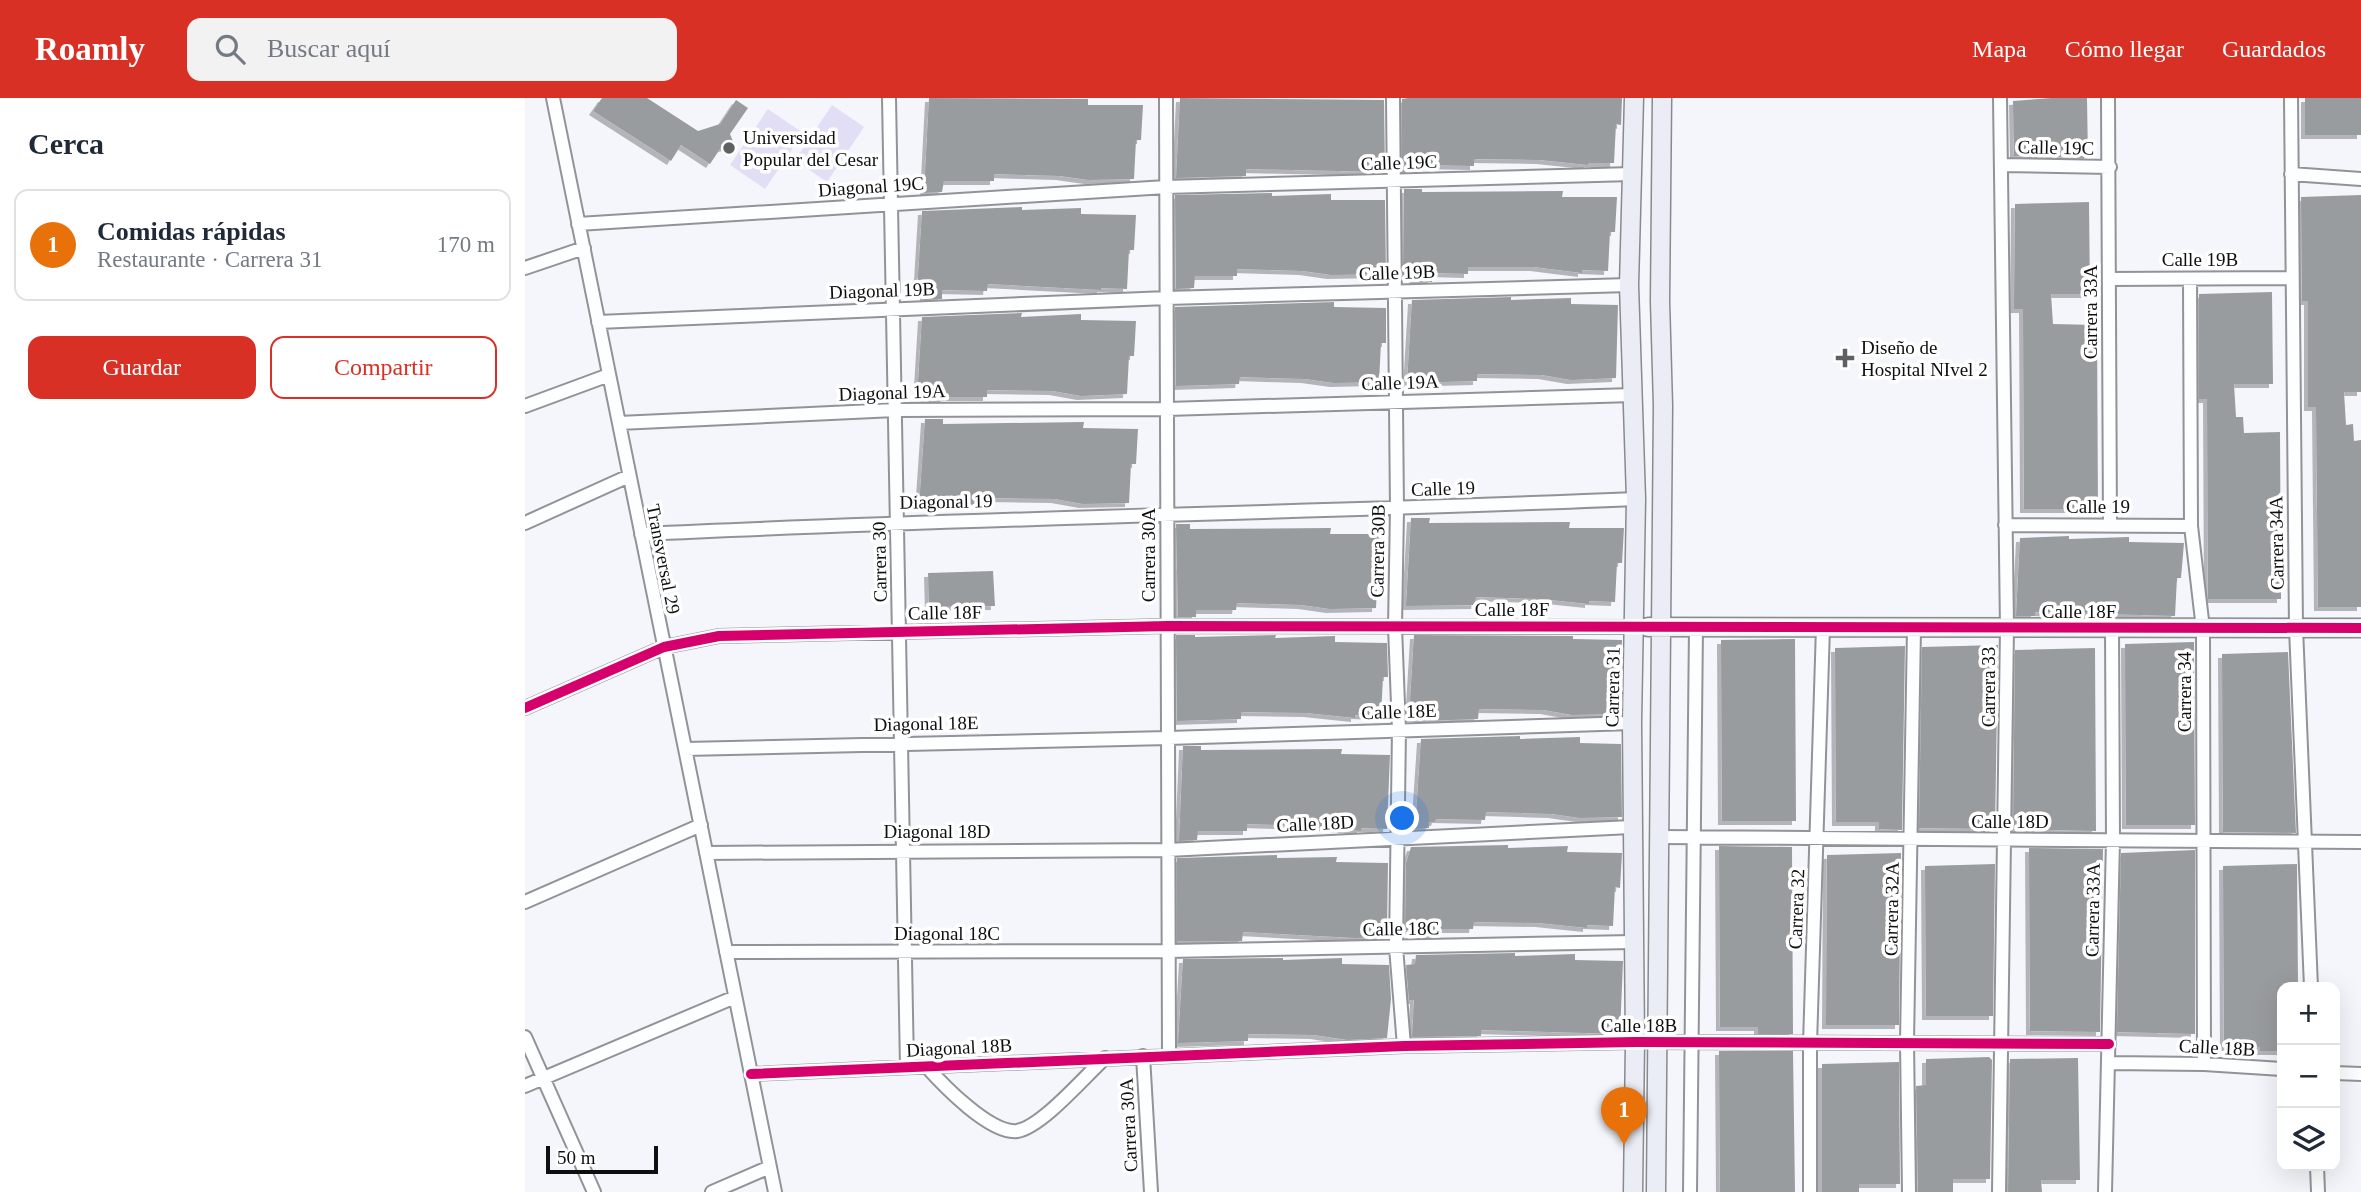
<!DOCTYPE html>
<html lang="es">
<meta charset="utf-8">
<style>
body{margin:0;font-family:"Times New Roman",serif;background:#f2f2f3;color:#1f2937}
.controls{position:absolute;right:21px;bottom:21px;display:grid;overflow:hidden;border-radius:14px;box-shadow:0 7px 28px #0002}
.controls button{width:63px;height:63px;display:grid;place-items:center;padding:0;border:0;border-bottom:2px solid #e0e1e3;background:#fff;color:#1f2937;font:35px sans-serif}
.scale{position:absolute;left:21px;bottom:18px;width:112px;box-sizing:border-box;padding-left:7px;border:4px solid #0f0f0f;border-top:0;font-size:19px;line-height:24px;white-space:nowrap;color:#0f0f0f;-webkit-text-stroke:5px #fff;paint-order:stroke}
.you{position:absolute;left:878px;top:721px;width:24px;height:24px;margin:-18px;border:5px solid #fff;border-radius:50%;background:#1a73e8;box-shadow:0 0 0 10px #1a73e833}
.badge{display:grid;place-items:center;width:46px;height:46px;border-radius:50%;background:#d93025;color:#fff;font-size:23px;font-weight:700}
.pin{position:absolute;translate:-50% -58px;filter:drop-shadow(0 2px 4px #0008)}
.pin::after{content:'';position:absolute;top:37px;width:24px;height:21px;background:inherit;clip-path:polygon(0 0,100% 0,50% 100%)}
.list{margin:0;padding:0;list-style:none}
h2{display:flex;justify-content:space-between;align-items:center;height:91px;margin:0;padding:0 28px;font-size:30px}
h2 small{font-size:23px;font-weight:400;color:#747a83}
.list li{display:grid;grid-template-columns:46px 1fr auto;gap:21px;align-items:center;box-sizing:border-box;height:112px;margin:0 14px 14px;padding:0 14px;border:2px solid #e0e1e3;border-radius:14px}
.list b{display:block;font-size:26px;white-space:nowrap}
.list p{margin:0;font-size:23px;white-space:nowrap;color:#747a83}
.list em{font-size:23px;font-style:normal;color:#747a83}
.actions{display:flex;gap:14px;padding:21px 28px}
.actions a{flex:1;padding:16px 0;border:2px solid #d93025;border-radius:14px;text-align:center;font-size:24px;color:#d93025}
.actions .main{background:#d93025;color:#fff}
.icon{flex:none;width:38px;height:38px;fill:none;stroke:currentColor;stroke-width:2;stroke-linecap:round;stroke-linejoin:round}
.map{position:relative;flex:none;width:1836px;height:1094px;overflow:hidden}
header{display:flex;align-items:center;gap:42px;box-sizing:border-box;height:98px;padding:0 35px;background:#d93025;color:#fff}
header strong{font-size:33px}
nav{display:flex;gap:38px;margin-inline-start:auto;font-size:24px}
.search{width:490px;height:63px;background:#f2f2f3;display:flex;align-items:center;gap:18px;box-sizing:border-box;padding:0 24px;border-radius:14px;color:#747a83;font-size:26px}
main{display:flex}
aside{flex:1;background:#fff}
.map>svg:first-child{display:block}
</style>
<header>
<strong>Roamly</strong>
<div class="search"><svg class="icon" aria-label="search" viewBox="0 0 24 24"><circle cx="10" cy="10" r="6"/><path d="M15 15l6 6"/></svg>Buscar aquí</div>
<nav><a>Mapa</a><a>Cómo llegar</a><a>Guardados</a></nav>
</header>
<main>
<aside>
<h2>Cerca<small></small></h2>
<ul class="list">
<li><span class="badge" style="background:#e8710a">1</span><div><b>Comidas rápidas</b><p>Restaurante · Carrera 31</p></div><em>170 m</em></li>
</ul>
<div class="actions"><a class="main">Guardar</a><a>Compartir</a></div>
</aside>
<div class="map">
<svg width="1836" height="1094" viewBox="0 0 1836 1094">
<defs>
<filter id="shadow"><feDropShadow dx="-4" dy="4" stdDeviation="0" flood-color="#0004"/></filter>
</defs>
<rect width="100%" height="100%" fill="#f4f6fc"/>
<!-- pitch -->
<path fill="#e2def6" d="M 307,7 L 339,29 L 302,84 L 270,62 Z
M 243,11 L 278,35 L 240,91 L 205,67 Z"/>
<!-- building -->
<path fill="#999c9f" filter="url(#shadow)" d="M 77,0 L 122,0 L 173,33 L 195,26 L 211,2 L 223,10 L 205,36 L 209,46 L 195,51 L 185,66 L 156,47 L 146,63 L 68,13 Z
M 404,0 L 563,1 L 563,7 L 618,7 L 616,42 L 611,42 L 609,81 L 563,82 L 535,78 L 469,76 L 469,83 L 419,83 L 417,94 L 399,95 Z
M 655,0 L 859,2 L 860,74 L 721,71 L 721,78 L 651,80 Z
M 883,0 L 1097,0 L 1096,27 L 1091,26 L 1089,65 L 1063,65 L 1063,67 L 1015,62 L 949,61 L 949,68 L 899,67 L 898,73 L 877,74 L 877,1 Z
M 1526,0 L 1562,0 L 1563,60 L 1489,58 L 1488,3 Z
M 1780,0 L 1836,0 L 1836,37 L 1780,37 Z
M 879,91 L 897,91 L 897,94 L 1038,93 L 1037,99 L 1092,99 L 1090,134 L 1085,134 L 1083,173 L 1057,172 L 1057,175 L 1009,169 L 943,169 L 943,176 L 907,175 L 907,184 L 888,184 L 889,178 L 878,177 Z
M 747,95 L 747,98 L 806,96 L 806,102 L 860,102 L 861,176 L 806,177 L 778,173 L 712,171 L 712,178 L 670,178 L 669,190 L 651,191 L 650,97 Z
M 1836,97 L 1836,294 L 1819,294 L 1821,327 L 1828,326 L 1829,343 L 1836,342 L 1836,509 L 1793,509 L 1791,309 L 1783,309 L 1783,203 L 1777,203 L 1776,99 Z
M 1564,104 L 1565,196 L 1526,196 L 1528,226 L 1572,227 L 1573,411 L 1499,411 L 1498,211 L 1489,211 L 1490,106 Z
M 497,109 L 497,112 L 556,110 L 556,116 L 611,117 L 609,152 L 604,152 L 602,191 L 576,190 L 576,192 L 463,186 L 462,193 L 417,192 L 417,201 L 399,202 L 399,195 L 392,195 L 397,113 Z
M 1747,194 L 1748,286 L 1709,286 L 1711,319 L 1718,319 L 1719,335 L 1755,334 L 1756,501 L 1683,501 L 1682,301 L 1674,301 L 1674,196 Z
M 986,199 L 986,202 L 1046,200 L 1046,206 L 1093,207 L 1091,280 L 1046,282 L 1017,277 L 952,276 L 952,283 L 882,285 L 887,202 Z
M 809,204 L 809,209 L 861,210 L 861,245 L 856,245 L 854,284 L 809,285 L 780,281 L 715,279 L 714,286 L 651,288 L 650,209 Z
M 497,215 L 496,219 L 556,216 L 556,222 L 611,223 L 609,258 L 604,258 L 602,296 L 556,298 L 528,293 L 462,292 L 462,299 L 420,299 L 419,303 L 392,301 L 397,219 Z
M 400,321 L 418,321 L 418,326 L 559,324 L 558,330 L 613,331 L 611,366 L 606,366 L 604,405 L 558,406 L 530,401 L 465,400 L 464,407 L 394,409 Z
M 886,420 L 905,420 L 904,425 L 1045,424 L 1044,430 L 1099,430 L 1097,465 L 1092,465 L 1090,504 L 1064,503 L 1064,506 L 1016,501 L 951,499 L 950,507 L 881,508 Z
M 651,426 L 665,426 L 665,431 L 806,430 L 805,436 L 860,436 L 858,471 L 853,471 L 851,510 L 805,511 L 777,507 L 712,505 L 711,512 L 671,512 L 671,519 L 653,519 Z
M 1544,438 L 1544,441 L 1604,439 L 1604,444 L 1659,445 L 1656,480 L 1652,480 L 1650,518 L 1510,514 L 1510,518 L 1491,518 L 1495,440 Z
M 468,473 L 470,508 L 404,509 L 403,475 Z
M 651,537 L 670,537 L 670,539 L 751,537 L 750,540 L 810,538 L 810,544 L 862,545 L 863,579 L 858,579 L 856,618 L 830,617 L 830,620 L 782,615 L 716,614 L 716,621 L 652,623 Z
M 889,537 L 1048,538 L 1048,541 L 1097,542 L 1093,616 L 1047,617 L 1019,612 L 954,611 L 953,621 L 897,623 L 898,620 L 884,620 Z
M 1270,541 L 1271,723 L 1197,723 L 1196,542 Z
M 1669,544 L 1670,727 L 1601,727 L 1600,546 Z
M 1473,547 L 1470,731 L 1394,730 L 1397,549 Z
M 1380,548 L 1377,732 L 1354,731 L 1354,724 L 1311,724 L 1310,550 Z
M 1570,550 L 1571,733 L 1488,731 L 1490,552 Z
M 1763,554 L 1771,735 L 1698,734 L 1697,556 Z
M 995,638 L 995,641 L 1055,639 L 1055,645 L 1096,646 L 1097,719 L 1055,720 L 1027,716 L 961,714 L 960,722 L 911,721 L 910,724 L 904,724 L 904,730 L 890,731 L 896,641 Z
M 658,648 L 676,648 L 676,652 L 817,651 L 816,656 L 865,657 L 862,731 L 836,730 L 836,733 L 788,728 L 722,726 L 722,733 L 673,733 L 672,742 L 654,743 Z
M 983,747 L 983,750 L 1043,748 L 1042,754 L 1097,755 L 1095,790 L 1090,789 L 1088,828 L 1062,827 L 1062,830 L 1014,825 L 949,824 L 948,831 L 911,831 L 910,839 L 892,839 L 893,833 L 880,832 L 881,765 L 886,749 Z
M 1194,748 L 1267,749 L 1268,936 L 1233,936 L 1233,929 L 1195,929 Z
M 1504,750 L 1578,751 L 1575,934 L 1505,933 Z
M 1670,752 L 1670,936 L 1592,934 L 1596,755 Z
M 1376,755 L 1374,927 L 1301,927 L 1302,757 Z
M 752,757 L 752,760 L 812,759 L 811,764 L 863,765 L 862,832 L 857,832 L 857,839 L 831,840 L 718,834 L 717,843 L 652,843 L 652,760 Z
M 1470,766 L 1468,918 L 1401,918 L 1400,768 Z
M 1772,766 L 1773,888 L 1757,888 L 1757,953 L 1735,953 L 1735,949 L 1699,949 L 1698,768 Z
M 990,855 L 990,858 L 1050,856 L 1050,862 L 1098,863 L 1095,936 L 956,932 L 956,938 L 887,939 L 889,902 L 884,902 L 881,867 L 890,866 L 891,857 Z
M 758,860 L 758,862 L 817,860 L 817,866 L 864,867 L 866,901 L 862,940 L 823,942 L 789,937 L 723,936 L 723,943 L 653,945 L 658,861 Z
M 1194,953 L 1268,953 L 1270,1094 L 1195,1094 Z
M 1464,959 L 1467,962 L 1465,1081 L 1428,1081 L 1428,1094 L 1393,1094 L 1391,988 L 1401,987 L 1401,961 Z
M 1553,960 L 1555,1082 L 1516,1082 L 1517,1094 L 1483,1094 L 1485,961 Z
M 1374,964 L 1375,1086 L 1334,1086 L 1334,1094 L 1297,1094 L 1297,966 Z"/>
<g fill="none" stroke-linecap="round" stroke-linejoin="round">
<!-- street casing -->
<g stroke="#929396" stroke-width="16">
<path id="street" d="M 28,0 L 250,1094
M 364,0 L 382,969
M 641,0 L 644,957
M 868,0 L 872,411 L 870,529 L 874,632 L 871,849 L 879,948
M 1583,0 L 1585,428
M 1766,0 L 1771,530 L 1786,889
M 1476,67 L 1585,69
M 1766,76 L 1836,81
M 53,126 L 641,89 L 1107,76
M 0,170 L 59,150
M 1584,181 L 1766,180
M 1665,181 L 1666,428 L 1678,531 L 1679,966
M 73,224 L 642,200 L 1104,187
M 0,308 L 84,277
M 94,325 L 370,312 L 642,311 L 1108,297
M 0,425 L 104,378
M 1480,427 L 1666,428
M 116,436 C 448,420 780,415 1111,401
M 0,610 L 139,549 L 194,538 L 643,528 L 1109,529
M 160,651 L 643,640 L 1107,625
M 1133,739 L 1836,744
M 181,755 L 643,752 L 1106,729
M 0,804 L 176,727
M 201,854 L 644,853 L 1108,844
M 0,939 L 69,1094
M 618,958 L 626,1094
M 1583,965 L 1679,966 L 1757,971
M 401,968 C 418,987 465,1036 492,1033 C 517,1029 561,977 580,960
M 1810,975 L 1836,976
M 226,976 L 879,948 L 1110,944 L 1584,946
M 0,988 L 210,899
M 1792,1068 L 1793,1094
M 187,1094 L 245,1069
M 1165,1094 L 1171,529
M 1285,1094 L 1285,946 L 1298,529
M 1384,1094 L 1382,944 L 1389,530
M 1474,1094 L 1482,530 L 1475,0
M 1580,1094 L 1588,742 L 1587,530"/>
</g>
<!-- secondary casing -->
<g stroke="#898a8c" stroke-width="21">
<path id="secondary" d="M 1123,529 L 1836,530
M 1108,1094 L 1110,944 L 1107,625 L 1111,401 L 1104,187 L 1109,0
M 1131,1094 L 1138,308 L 1135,203 L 1137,0"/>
</g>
<!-- street -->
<use href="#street" stroke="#fdfeff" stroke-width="12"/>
<!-- secondary -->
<use href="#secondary" stroke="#eaedf5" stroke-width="18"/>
<!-- cycleway casing -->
<g stroke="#fff" stroke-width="15">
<path id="cycleway" d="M 0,610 L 139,549 L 194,538 L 643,528 L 1836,530
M 226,976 L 879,948 L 1110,944 L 1584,946"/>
</g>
<!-- cycleway -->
<use href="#cycleway" stroke="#d6006c" stroke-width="10"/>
</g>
<!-- markers -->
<g fill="#5f6062" stroke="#fff" stroke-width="2.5">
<circle cx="204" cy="50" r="7"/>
<path d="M1316.5 249.5h7v7h7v7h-7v7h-7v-7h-7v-7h7z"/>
</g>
<g text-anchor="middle" stroke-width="7" stroke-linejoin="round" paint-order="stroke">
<!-- poi labels -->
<g font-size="19" fill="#0f0f0f" stroke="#fff" text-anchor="start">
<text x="218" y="46">Universidad<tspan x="218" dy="22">Popular del Cesar</tspan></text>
<text x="1336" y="256">Diseño de<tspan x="1336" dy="22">Hospital NIvel 2</tspan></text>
</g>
<!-- street labels -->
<g font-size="19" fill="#0f0f0f" stroke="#fff">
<text transform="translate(1531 49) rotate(1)" y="7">Calle 19C</text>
<text transform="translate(874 64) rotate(-2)" y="7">Calle 19C</text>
<text transform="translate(346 88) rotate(-4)" y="7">Diagonal 19C</text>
<text x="1675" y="168">Calle 19B</text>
<text transform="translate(872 174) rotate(-2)" y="7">Calle 19B</text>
<text transform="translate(357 192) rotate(-2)" y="7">Diagonal 19B</text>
<text transform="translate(1565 214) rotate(-90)" y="7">Carrera 33A</text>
<text transform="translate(875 284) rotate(-2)" y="7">Calle 19A</text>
<text transform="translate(367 294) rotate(-2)" y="7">Diagonal 19A</text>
<text transform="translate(918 390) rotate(-2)" y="7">Calle 19</text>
<text transform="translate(421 403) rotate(-1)" y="7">Diagonal 19</text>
<text x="1573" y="415">Calle 19</text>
<text transform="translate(1751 445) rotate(-91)" y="7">Carrera 34A</text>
<text transform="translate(852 453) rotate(-89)" y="7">Carrera 30B</text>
<text transform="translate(623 457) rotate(-90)" y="7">Carrera 30A</text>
<text transform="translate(139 461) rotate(79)" y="7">Transversal 29</text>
<text transform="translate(354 464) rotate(-91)" y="7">Carrera 30</text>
<text x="987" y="518">Calle 18F</text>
<text x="1554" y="520">Calle 18F</text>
<text transform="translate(420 514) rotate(-1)" y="7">Calle 18F</text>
<text transform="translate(1087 589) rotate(-89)" y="7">Carrera 31</text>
<text transform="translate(1463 589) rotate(-90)" y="7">Carrera 33</text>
<text transform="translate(1659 594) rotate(-90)" y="7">Carrera 34</text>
<text transform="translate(874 613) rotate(-2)" y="7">Calle 18E</text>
<text transform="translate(401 625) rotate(-1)" y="7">Diagonal 18E</text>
<text x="1485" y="730">Calle 18D</text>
<text transform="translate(790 725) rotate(-3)" y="7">Calle 18D</text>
<text x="412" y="740">Diagonal 18D</text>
<text transform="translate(1271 811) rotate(-88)" y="7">Carrera 32</text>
<text transform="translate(1366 811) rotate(-89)" y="7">Carrera 32A</text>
<text transform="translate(1567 812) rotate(-89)" y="7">Carrera 33A</text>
<text transform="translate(876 830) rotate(-1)" y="7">Calle 18C</text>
<text x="422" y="842">Diagonal 18C</text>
<text x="1114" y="934">Calle 18B</text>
<text transform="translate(434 949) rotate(-3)" y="7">Diagonal 18B</text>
<text transform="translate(1692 949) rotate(3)" y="7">Calle 18B</text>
<text transform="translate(603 1027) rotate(-93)" y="7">Carrera 30A</text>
</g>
</g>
</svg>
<div class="controls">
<button>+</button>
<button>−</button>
<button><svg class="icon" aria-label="layers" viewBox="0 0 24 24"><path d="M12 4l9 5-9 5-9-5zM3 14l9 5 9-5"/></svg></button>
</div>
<div class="scale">50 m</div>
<div class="you"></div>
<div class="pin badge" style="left:1099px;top:1047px;background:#e8710a">1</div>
</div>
</main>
